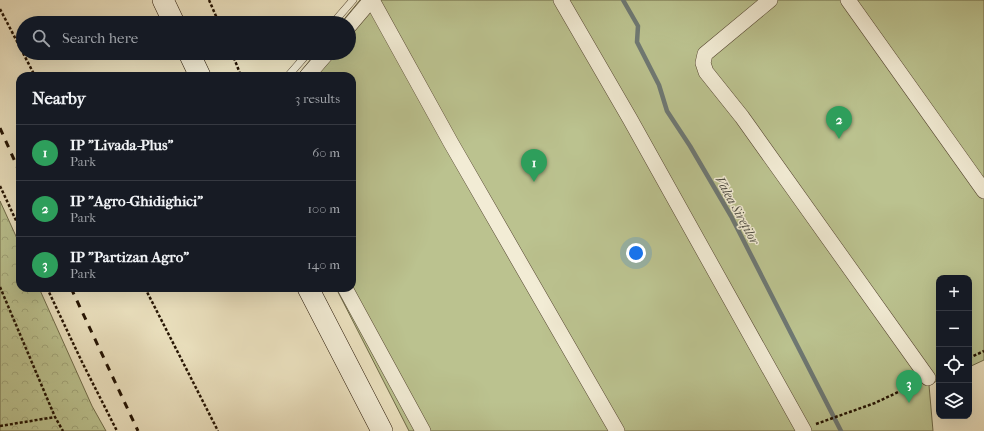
<!DOCTYPE html>
<meta charset="utf-8">
<style>
body{margin:0;font-family:"IM FELL French Canon",serif;background:#242831;color:#f1f3f6}
.controls{position:absolute;right:12px;bottom:12px;display:grid;overflow:hidden;border-radius:8px;box-shadow:0 4px 16px #0002}
.controls button{width:36px;height:36px;display:grid;place-items:center;padding:0;border:0;border-bottom:1px solid #363941;background:#171b24;color:#f1f3f6;font:20px sans-serif}
.you{position:absolute;left:636px;top:253px;width:14px;height:14px;margin:-10px;border:3px solid #fff;border-radius:50%;background:#1a73e8;box-shadow:0 0 0 6px #1a73e833}
.badge{display:grid;place-items:center;width:26px;height:26px;border-radius:50%;background:#c59692;color:#fff;font-size:13px;font-weight:700}
.pin{position:absolute;translate:-50% -33px;filter:drop-shadow(0 1px 2px #0008)}
.pin::after{content:'';position:absolute;top:21px;width:14px;height:12px;background:inherit;clip-path:polygon(0 0,100% 0,50% 100%)}
.list{margin:0;padding:0;list-style:none}
h2{display:flex;justify-content:space-between;align-items:center;height:52px;margin:0;padding:0 16px;font-size:17px}
h2 small{font-size:13px;font-weight:400;color:#9ea1a6}
.list li{display:grid;grid-template-columns:26px 1fr auto;gap:12px;align-items:center;box-sizing:border-box;height:56px;padding:0 16px;border-top:1px solid #363941}
.list b{display:block;font-size:15px;white-space:nowrap}
.list p{margin:0;font-size:13px;white-space:nowrap;color:#9ea1a6}
.list em{font-size:13px;font-style:normal;color:#9ea1a6}
.icon{flex:none;width:22px;height:22px;fill:none;stroke:currentColor;stroke-width:2;stroke-linecap:round;stroke-linejoin:round}
.map{position:relative;flex:none;width:984px;height:431px;overflow:hidden}
.search{position:absolute;background:#171b24;box-shadow:0 4px 16px #0002;left:16px;top:16px;width:340px;height:44px;display:flex;align-items:center;gap:10px;box-sizing:border-box;padding:0 14px;border-radius:22px;color:#9ea1a6;font-size:15px}
.panel{position:absolute;background:#171b24;box-shadow:0 4px 16px #0002;left:16px;top:72px;width:340px;height:220px;border-radius:12px}
.map>svg:first-child{display:block}
</style>
<div class="map">
<svg width="984" height="431" viewBox="0 0 984 431">
<defs>
<pattern id="forest-crowns" width="20" height="18" patternUnits="userSpaceOnUse"><rect width="20" height="18" fill="#bbc28f"/><path d="M2 6a3 3 0 1 1 6 0M12 15a3 3 0 1 1 6 0" fill="none" stroke="#a1a67a"/></pattern>
</defs>
<rect width="100%" height="100%" fill="#ebe1bf"/>
<filter id="stains"><feTurbulence type="fractalNoise" baseFrequency=".005" numOctaves="4"/><feColorMatrix values="0 0 0 0 .2 0 0 0 0 .09 0 0 0 0 .02 0 0 0 .5 -.17"/></filter>
<radialGradient id="worn" r=".72"><stop offset=".6" stop-color="#630" stop-opacity="0"/><stop offset="1" stop-color="#630" stop-opacity=".3"/></radialGradient>
<!-- forest -->
<path fill="url(#forest-crowns)" stroke="#706b49" d="M 0,201 L 20,245 L 20,288 L 39,288 L 92,406 L 106,431 L 0,431 Z"/>
<!-- garden -->
<path fill="#bbc28f" stroke="#706b49" d="M 360,0 L 984,0 L 984,360 L 969,367 L 969,278 L 939,278 L 939,380 L 929,385 L 933,431 L 409,431 L 336,288 L 352,288 L 352,76 L 297,76 L 316,53 L 349,53 L 349,23 L 341,23 Z"/>
<g fill="none" stroke-linecap="round" stroke-linejoin="round">
<!-- stream -->
<path stroke="#6e7873" stroke-width="4.5" d="M 623,0 L 638,26 L 637,42 L 659,85 L 667,111 L 690,146 L 731,216 L 841,431"/>
<!-- lane casing -->
<g stroke="#564732" stroke-width="8">
<path id="lane" d="M 333,23 L 353,0
M 288,76 L 308,53"/>
</g>
<!-- street casing -->
<g stroke="#564732" stroke-width="16">
<path id="street" d="M 372,0 L 451,143 L 617,431
M 561,0 L 630,119 L 804,431
M 770,0 L 705,54 L 703,63 L 706,72 L 742,117 L 928,378
M 848,0 L 984,191
M 349,26 L 371,0
M 307,76 L 327,53
M 345,288 L 423,431"/>
</g>
<!-- secondary casing -->
<g stroke="#251403" stroke-width="22">
<path id="secondary" d="M 163,0 L 174,23
M 189,53 L 200,76
M 308,288 L 382,431"/>
</g>
<!-- path -->
<path stroke="#251403" stroke-width="2.5" stroke-dasharray="3 2" stroke-linecap="butt" d="M 209,0 L 219,23
M 0,9 L 23,53
M 23,53 L 35,76
M 232,53 L 241,76
M 0,186 L 20,229
M 0,287 L 55,417 L 63,431
M 47,288 L 82,362 L 117,431
M 145,288 L 218,431
M 969,358 L 984,351
M 816,424 L 875,403 L 915,384
M 0,426 L 55,417"/>
<!-- lane -->
<use href="#lane" stroke="#f2ecd5" stroke-width="7"/>
<!-- street -->
<use href="#street" stroke="#f2ecd5" stroke-width="15"/>
<!-- secondary -->
<use href="#secondary" stroke="#f2ecd5" stroke-width="21"/>
<!-- rail -->
<path stroke="#251403" stroke-width="3" stroke-dasharray="7 7" stroke-linecap="butt" d="M 0,128 L 20,173
M 71,288 L 138,431"/>
</g>
<g text-anchor="middle" stroke-width="3" stroke-linejoin="round" paint-order="stroke">
<!-- water labels -->
<g font-size="13" font-style="italic" fill="#4f4e44" stroke="#f2ecd5">
<text transform="translate(738 210) rotate(61)" y="5">Valea Sireților</text>
</g>
</g>
<rect width="100%" height="100%" filter="url(#stains)"/>
<rect width="100%" height="100%" fill="url(#worn)"/>
</svg>
<div class="controls">
<button>+</button>
<button>−</button>
<button><svg class="icon" aria-label="locate" viewBox="0 0 24 24"><circle cx="12" cy="12" r="6"/><path d="M12 2v4M12 18v4M2 12h4M18 12h4"/></svg></button>
<button><svg class="icon" aria-label="layers" viewBox="0 0 24 24"><path d="M12 4l9 5-9 5-9-5zM3 14l9 5 9-5"/></svg></button>
</div>
<div class="you"></div>
<div class="pin badge" style="left:534px;top:182px;background:#2e9e5b">1</div>
<div class="pin badge" style="left:839px;top:139px;background:#2e9e5b">2</div>
<div class="pin badge" style="left:909px;top:403px;background:#2e9e5b">3</div>
<div class="search"><svg class="icon" aria-label="search" viewBox="0 0 24 24"><circle cx="10" cy="10" r="6"/><path d="M15 15l6 6"/></svg>Search here</div>
<section class="panel">
<h2>Nearby<small>3 results</small></h2>
<ul class="list">
<li><span class="badge" style="background:#2e9e5b">1</span><div><b>IP &quot;Livada-Plus&quot;</b><p>Park</p></div><em>60 m</em></li>
<li><span class="badge" style="background:#2e9e5b">2</span><div><b>IP &quot;Agro-Ghidighici&quot;</b><p>Park</p></div><em>100 m</em></li>
<li><span class="badge" style="background:#2e9e5b">3</span><div><b>IP &quot;Partizan Agro&quot;</b><p>Park</p></div><em>140 m</em></li>
</ul>
</section>
</div>
